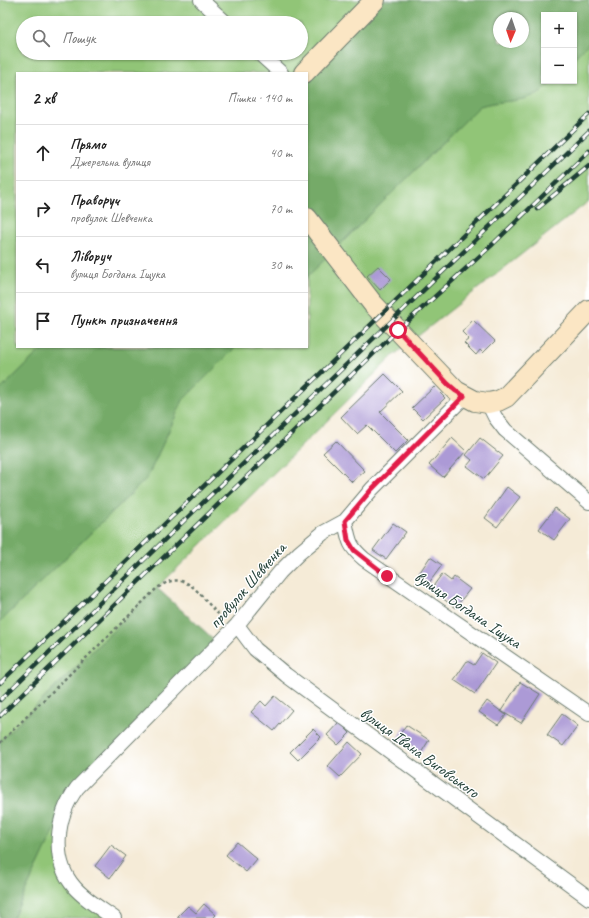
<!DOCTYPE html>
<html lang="uk">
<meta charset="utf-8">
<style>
body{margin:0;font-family:Caveat,sans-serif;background:#f2f2f2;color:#222}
.controls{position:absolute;right:12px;top:12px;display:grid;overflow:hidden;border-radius:0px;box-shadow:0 1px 3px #0004}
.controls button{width:36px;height:36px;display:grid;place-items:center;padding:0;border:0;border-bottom:1px solid #e0e0e0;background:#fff;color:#222;font:20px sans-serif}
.compass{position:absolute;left:493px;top:12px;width:36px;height:36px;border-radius:50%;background:#fff;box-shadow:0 1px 3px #0004;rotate:182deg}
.stop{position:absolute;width:12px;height:12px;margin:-9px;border:3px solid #e11d48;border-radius:50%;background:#fff}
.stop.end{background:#e11d48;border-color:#fff;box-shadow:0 1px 4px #0008}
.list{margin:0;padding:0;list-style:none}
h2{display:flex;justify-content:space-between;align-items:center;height:52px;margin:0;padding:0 16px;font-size:17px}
h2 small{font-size:13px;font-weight:400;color:#767676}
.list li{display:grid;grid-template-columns:26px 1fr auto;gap:12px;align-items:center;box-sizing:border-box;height:56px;padding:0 16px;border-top:1px solid #e0e0e0}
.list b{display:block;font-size:15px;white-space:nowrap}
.list p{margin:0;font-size:13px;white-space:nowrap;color:#767676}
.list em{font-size:13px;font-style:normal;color:#767676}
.icon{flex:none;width:22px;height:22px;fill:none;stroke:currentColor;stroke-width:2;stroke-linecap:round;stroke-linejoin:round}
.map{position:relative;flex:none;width:589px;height:918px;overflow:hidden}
.search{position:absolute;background:#fff;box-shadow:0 1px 3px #0004;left:16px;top:16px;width:292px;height:44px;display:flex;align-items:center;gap:10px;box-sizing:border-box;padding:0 14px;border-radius:22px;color:#767676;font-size:15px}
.panel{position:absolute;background:#fff;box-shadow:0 1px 3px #0004;left:16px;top:72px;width:292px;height:276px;border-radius:0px}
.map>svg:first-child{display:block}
</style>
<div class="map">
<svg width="589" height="918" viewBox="0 0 589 918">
<rect width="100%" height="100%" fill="#fff"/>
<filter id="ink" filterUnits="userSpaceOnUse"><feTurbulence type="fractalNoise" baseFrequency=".025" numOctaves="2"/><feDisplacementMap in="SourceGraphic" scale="8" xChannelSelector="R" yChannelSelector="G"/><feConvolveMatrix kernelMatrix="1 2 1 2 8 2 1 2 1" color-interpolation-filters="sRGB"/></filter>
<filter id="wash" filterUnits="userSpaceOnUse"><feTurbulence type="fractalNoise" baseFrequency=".012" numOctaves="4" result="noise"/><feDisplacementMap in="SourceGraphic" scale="16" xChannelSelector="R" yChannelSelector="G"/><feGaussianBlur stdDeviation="0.9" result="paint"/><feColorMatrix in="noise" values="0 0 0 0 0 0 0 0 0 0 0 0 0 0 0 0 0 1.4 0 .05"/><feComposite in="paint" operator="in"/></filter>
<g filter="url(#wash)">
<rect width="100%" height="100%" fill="#f5ebd7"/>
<!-- green -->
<path fill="#91c577" stroke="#588156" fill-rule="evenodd" d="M 0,0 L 373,0 L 303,73 L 17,73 L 17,347 L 44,347 L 0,390 ZM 23,23 L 301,23 L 301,53 L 23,53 Z
M 589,43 L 589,201 L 394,355 L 157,588 L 0,741 L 0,622 L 147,478 L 183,400 L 236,347 L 307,347 L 307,277 L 480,106 C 495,101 511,102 525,98 C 535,95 544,88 552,81 L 574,81 L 574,58 Z
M 66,806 L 65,872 L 114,918 L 13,918 Z"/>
<!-- forest -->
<path fill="#74aa68" stroke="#4a744e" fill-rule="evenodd" d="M 374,0 L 589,0 L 589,43 L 574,58 L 574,15 L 544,15 L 544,81 L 552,81 C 547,86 542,92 535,95 C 518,103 498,100 480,106 L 307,277 L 307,73 ZM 499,18 L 523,18 L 523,42 L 499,42 Z
M 44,347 L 236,347 L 183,400 L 147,478 L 0,622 L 0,390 Z
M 157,588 L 219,644 L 66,806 L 13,918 L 0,918 L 0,741 Z"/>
<g id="blocks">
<!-- building -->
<path fill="#ac9ad6" d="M 378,266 L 391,279 L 380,290 L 367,276 Z
M 473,320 L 495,341 L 483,353 L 480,350 L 476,355 L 464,343 L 469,339 L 462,332 Z
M 385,374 L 402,391 L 380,412 L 408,440 L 395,453 L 367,425 L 357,434 L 341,417 Z
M 434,387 L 445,398 L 423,419 L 412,408 Z
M 452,438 L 466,451 L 443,477 L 429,465 Z
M 480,438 L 503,456 L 484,479 L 467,466 L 472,460 L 466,455 Z
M 336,441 L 365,471 L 352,482 L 323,453 Z
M 507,487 L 520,497 L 497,527 L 485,518 Z
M 555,508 L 570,519 L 554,540 L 539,529 Z
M 393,523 L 406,532 L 386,559 L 373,550 Z
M 430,557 L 442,565 L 429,583 L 418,575 Z
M 442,574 L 451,581 L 454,577 L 470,589 L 455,608 L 431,589 Z
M 482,653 L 496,663 L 475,694 L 454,680 L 467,661 L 474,665 Z
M 520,682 L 540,694 L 521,723 L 501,711 Z
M 275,696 L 292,710 L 274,731 L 251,712 L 261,701 L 266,706 Z
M 487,701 L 506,715 L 498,725 L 479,712 Z
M 562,714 L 578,726 L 563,746 L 547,735 Z
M 339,722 L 350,733 L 338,745 L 327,735 Z
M 406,725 L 429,740 L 421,753 L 398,737 Z
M 313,729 L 321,737 L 298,760 L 290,752 Z
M 349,742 L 362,754 L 340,777 L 328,766 Z
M 237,842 L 257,859 L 246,872 L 226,855 Z
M 111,845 L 126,856 L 110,878 L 95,866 Z
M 204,904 L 216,915 L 213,918 L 179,918 L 177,917 L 188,906 L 196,913 Z"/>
</g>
</g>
<g filter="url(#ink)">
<use href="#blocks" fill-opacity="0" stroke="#6a7a6d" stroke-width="1"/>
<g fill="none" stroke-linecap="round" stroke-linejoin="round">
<!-- street casing -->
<g stroke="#6a7a6d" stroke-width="16">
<path id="street" d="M 201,0 L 226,23
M 259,53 L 281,73
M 488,403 L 495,417 L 505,430 L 589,502
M 345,521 C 349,541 349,546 364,559 L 589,714
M 237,625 L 255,649 L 286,675 L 589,898
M 114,918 C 101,909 86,900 75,888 C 50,860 56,816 77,788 L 219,644 L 237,625 L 280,572 L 299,553 L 323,533 L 345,521 L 372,489 L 464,397"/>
</g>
<!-- secondary casing -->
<g stroke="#6a7a6d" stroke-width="22">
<path id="secondary" d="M 304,73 L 375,0
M 307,218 L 373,304 L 456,391 L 475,401 L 488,403 L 498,401 L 506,397 L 589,310"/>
</g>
<!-- path -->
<path stroke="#6a7a6d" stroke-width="2.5" stroke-dasharray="3 3" stroke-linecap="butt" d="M 0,743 L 157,588 C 161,586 165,583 168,582 C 194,573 206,608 224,618"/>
<!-- street -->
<use href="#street" stroke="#fff" stroke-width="14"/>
<!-- secondary -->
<use href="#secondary" stroke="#fbe6c4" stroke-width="20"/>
<!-- rail casing -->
<g stroke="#1f3d34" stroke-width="4.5">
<path id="rail" d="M 537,209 L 589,166
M 0,683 L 589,114
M 0,700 L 189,516 L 589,131
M 0,716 L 398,330 L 493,244 L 589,151"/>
</g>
<!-- rail -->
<use href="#rail" stroke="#fff" stroke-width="3" stroke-dasharray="9" stroke-linecap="butt"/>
</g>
</g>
<g fill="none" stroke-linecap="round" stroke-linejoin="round" filter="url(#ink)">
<!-- route -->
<path stroke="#e11d48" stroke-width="5" d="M 387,576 L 354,550 L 348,540 L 345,521 L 372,489 L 464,396 L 456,391 L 448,384 L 398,330"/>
</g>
<g text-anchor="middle" stroke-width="3" stroke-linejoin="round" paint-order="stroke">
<!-- street labels -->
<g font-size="17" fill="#1f3d34" stroke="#fff">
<text transform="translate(247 585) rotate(-49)" y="6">провулок Шевченка</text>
<text transform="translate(468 609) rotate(34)" y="6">вулиця Богдана Іщука</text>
<text transform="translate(420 752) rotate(36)" y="6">вулиця Івана Виговського</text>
</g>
</g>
</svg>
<div class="controls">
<button>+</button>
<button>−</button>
</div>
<svg class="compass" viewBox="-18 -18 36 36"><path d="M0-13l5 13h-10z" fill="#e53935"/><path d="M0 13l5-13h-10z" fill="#767676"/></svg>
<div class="stop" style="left:398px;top:330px"></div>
<div class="stop end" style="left:387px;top:576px"></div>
<div class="search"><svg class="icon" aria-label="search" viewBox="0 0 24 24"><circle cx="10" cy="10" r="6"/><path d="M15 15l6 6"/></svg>Пошук</div>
<section class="panel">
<h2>2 хв<small>Пішки · 140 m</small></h2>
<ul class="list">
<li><svg class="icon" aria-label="ahead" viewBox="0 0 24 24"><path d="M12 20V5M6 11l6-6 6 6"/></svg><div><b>Прямо</b><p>Джерельна вулиця</p></div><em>40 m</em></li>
<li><svg class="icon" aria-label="right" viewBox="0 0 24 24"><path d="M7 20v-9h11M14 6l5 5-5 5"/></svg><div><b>Праворуч</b><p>провулок Шевченка</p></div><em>70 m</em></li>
<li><svg class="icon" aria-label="left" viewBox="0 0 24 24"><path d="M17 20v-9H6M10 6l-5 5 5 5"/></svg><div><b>Ліворуч</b><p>вулиця Богдана Іщука</p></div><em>30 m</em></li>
<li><svg class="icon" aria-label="arrive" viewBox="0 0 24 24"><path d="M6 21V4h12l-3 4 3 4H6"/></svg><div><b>Пункт призначення</b></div></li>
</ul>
</section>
</div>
